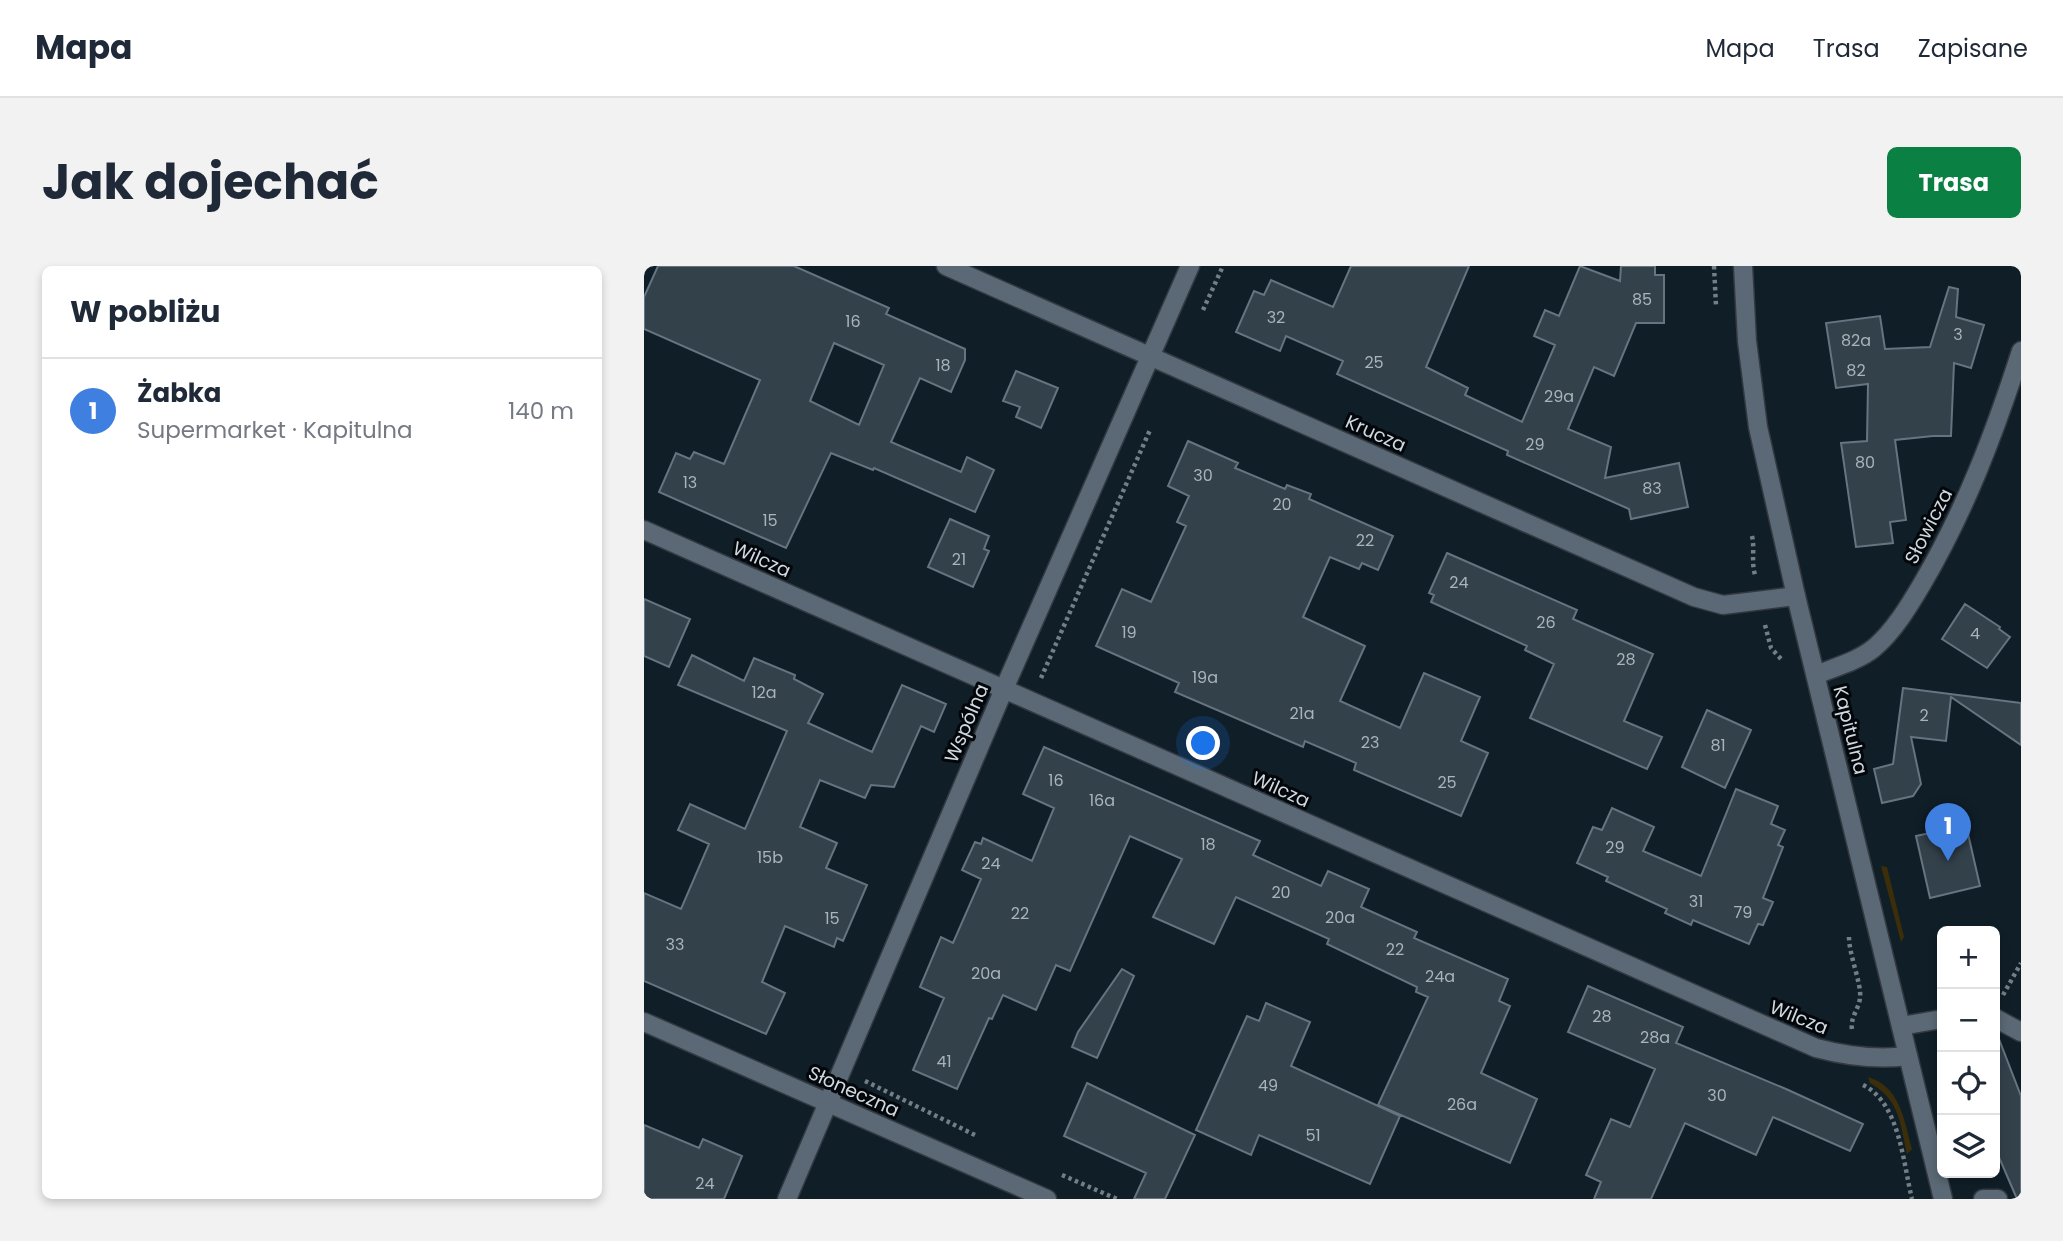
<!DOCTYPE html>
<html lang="pl">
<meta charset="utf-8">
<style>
body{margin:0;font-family:Poppins,sans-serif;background:#f2f2f3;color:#1f2937}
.controls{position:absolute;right:21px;bottom:21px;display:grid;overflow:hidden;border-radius:10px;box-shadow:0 4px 10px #0003}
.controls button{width:63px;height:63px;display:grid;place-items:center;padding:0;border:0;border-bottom:2px solid #e0e1e3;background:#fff;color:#1f2937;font:35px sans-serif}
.you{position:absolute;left:560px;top:478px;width:24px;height:24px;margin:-18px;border:5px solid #fff;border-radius:50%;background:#1a73e8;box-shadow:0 0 0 10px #1a73e833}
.badge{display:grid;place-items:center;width:46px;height:46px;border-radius:50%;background:#0b8043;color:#fff;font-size:23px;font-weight:700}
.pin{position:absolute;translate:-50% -58px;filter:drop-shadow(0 2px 4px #0008)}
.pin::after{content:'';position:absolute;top:37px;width:24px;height:21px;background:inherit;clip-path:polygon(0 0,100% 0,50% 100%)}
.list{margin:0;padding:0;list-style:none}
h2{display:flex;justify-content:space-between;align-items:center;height:91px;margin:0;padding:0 28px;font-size:30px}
h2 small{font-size:23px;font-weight:400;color:#747a83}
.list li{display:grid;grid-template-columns:46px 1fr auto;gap:21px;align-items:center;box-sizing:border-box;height:105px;padding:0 28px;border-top:2px solid #e0e1e3}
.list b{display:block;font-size:26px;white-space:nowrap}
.list p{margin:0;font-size:23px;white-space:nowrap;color:#747a83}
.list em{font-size:23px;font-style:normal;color:#747a83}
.icon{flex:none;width:38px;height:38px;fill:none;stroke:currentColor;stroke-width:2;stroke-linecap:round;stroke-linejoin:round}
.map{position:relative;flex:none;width:1377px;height:933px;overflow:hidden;border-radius:10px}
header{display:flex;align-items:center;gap:42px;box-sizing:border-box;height:98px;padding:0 35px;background:#fff;border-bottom:2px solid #e0e1e3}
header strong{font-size:33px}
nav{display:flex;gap:38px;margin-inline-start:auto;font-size:24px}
.intro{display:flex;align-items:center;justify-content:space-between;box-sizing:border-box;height:168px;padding:0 42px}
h1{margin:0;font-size:49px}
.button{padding:18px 32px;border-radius:10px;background:#0b8043;color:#fff;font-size:24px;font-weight:700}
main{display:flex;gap:42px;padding:0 42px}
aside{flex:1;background:#fff;border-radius:10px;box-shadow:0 4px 10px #0003}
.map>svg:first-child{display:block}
</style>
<header>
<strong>Mapa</strong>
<nav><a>Mapa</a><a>Trasa</a><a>Zapisane</a></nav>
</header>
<div class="intro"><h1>Jak dojechać</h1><a class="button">Trasa</a></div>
<main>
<aside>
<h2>W pobliżu<small></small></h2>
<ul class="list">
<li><span class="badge" style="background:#3f7fe0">1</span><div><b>Żabka</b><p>Supermarket · Kapitulna</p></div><em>140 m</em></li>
</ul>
</aside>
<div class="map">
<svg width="1377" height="933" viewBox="0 0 1377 933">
<rect width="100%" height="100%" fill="#101e27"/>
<!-- green -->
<path fill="#3c2e09" d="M 1237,600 L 1243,601 L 1260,671 L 1257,676 Z
M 1224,811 C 1257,821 1260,855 1268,883 L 1263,888 C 1256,857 1256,834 1226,817 Z"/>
<!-- building -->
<path fill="#33414b" stroke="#657480" stroke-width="2" fill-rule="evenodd" d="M 14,0 L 150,0 L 245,42 L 242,48 L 321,83 L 321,94 L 307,126 L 276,112 L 247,176 L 317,206 L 323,191 L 350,204 L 331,246 L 230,202 L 229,204 L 187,187 L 142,282 L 15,226 L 32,187 L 46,193 L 50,186 L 80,198 L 116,114 L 0,63 L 0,31 ZM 190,77 L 240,99 L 215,159 L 166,135 Z
M 707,0 L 825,0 L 782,101 L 824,122 L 821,129 L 878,156 L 911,79 L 890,70 L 901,44 L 915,50 L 936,0 L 976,15 L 977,0 L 1011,0 L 1011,9 L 1020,9 L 1020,57 L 992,57 L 970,110 L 950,101 L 924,163 L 967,181 L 961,212 L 1035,197 L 1044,241 L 987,253 L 985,243 L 863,189 L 864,185 L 693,108 L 699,95 L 642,70 L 636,85 L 592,66 L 610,25 L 620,29 L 627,14 L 689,41 Z
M 1305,21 L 1314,23 L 1312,51 L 1340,59 L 1327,102 L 1310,97 L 1307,170 L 1289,170 L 1251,174 L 1262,254 L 1246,256 L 1249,277 L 1212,281 L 1197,177 L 1223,175 L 1224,118 L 1192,122 L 1182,57 L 1236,50 L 1241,83 L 1286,81 Z
M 372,105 L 414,122 L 397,162 L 372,151 L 376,141 L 359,135 Z
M 544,175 L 594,197 L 591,202 L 641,223 L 643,219 L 667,228 L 665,233 L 749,270 L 734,304 L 718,297 L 715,303 L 686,291 L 659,351 L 721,380 L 696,435 L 756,462 L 780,407 L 836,431 L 817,475 L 844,487 L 817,550 L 710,504 L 712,497 L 661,475 L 659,481 L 531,426 L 535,417 L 452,380 L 478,323 L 507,336 L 542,260 L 533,256 L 545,230 L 524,220 Z
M 306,253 L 345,270 L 340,283 L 345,285 L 329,321 L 284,301 Z
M 803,287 L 933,344 L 929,353 L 1009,388 L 980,455 L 1018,471 L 1003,503 L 886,452 L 910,398 L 881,384 L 883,380 L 787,336 L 790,329 L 785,327 Z
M 0,333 L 46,353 L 25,401 L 0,390 Z
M 1321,338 L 1356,361 L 1355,363 L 1366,371 L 1343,402 L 1298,373 Z
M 48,389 L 100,415 L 110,392 L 151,409 L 150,413 L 179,428 L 164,457 L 228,486 L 258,419 L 302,438 L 290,466 L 277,460 L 250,521 L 227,519 L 221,532 L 176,514 L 156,561 L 193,577 L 182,602 L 223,619 L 199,675 L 193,672 L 190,681 L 141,660 L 118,716 L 141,727 L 122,768 L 0,715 L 0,627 L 37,643 L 65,578 L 34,564 L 46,538 L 101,563 L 143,465 L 34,419 Z
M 1259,422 L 1377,437 L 1377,479 L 1307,431 L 1302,475 L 1267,471 L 1277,518 L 1269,530 L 1238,537 L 1230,503 L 1249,498 Z
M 1063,444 L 1107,464 L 1081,522 L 1038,501 Z
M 400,481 L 616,575 L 609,589 L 677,620 L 684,605 L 725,623 L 717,641 L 773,666 L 770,672 L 864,713 L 855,735 L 866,740 L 837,807 L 893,833 L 866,897 L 734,839 L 784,731 L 772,726 L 773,721 L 683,678 L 685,673 L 592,631 L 570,678 L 509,651 L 538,593 L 486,570 L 426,705 L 412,699 L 392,744 L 359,729 L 348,753 L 345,752 L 313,823 L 269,804 L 300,732 L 276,721 L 297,671 L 309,677 L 337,613 L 318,604 L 331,576 L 337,578 L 339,572 L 388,595 L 410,542 L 379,528 Z
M 1092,523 L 1134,540 L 1127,558 L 1141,564 L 1134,579 L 1139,581 L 1119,632 L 1129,636 L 1119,659 L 1114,658 L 1105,678 L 1049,654 L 1047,659 L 1021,647 L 1023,643 L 962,615 L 964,611 L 933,597 L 949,561 L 958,564 L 968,542 L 1010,561 L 999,585 L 1057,610 Z
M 1322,559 L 1336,620 L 1286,632 L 1272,570 Z
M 478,703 L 490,710 L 453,792 L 428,781 L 434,766 Z
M 944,720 L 1039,761 L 1032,777 L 1142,823 L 1219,858 L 1206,885 L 1129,851 L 1112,889 L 1041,857 L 1007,933 L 950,933 L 957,916 L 942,909 L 967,853 L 986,861 L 1011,803 L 924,766 Z
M 622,737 L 666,756 L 647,800 L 756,850 L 726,918 L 615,869 L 607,889 L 552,864 L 603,750 L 615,755 Z
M 1351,768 L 1353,768 L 1377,830 L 1377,933 L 1373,933 L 1351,882 Z
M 443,817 L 551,869 L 521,933 L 490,933 L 502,907 L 420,870 Z
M 0,859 L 55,882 L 59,873 L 98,890 L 80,933 L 0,933 Z"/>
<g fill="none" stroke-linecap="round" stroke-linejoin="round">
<!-- minor casing -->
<g stroke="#333941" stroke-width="21">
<path id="minor" d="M 302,0 L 1050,331 L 1079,339 L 1152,330
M 0,264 L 1172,782 C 1202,790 1233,794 1264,790
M 1172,409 C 1191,401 1214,395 1230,382 C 1250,365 1265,340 1278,318 C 1321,245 1351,166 1377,85
M 1351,752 L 1377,766
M 0,756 L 403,933
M 1257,760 L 1298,753
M 143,933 L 360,423 L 546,0
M 1339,933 L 1354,933"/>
</g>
<!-- tertiary casing -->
<g stroke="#333941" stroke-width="21">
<path id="tertiary" d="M 1099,0 L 1103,75 L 1114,161 L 1152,330 L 1299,933"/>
</g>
<!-- path -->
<path stroke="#737f86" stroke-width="4.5" stroke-dasharray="3.5 3.5" stroke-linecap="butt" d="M 1070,0 L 1072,40
M 559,44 L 579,0
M 1108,270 C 1111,283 1107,295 1111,309
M 1121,359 L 1127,382 L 1138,394
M 397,412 L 506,164
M 1205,671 C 1205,689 1218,719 1216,732 C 1215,743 1206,751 1208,764
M 1359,729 L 1377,697
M 221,815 L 331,869
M 1219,819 C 1256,837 1259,897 1268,933
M 418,909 L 473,933"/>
<!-- minor -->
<use href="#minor" stroke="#5a6975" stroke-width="18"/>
<!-- tertiary -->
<use href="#tertiary" stroke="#5a6975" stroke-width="18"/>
</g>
<g text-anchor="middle" stroke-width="6" stroke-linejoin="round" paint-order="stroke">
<!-- number labels -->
<g font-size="16" fill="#a9b3ba">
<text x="998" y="39">85</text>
<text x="632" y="57">32</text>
<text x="209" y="61">16</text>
<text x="1314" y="74">3</text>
<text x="1212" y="80">82a</text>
<text x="730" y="102">25</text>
<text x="299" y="105">18</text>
<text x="1212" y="110">82</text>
<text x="915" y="136">29a</text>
<text x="891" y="184">29</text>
<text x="1221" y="202">80</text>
<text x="559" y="215">30</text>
<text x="46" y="222">13</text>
<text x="1008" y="228">83</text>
<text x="638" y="244">20</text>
<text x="126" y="260">15</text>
<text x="721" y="280">22</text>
<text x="315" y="299">21</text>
<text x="815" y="322">24</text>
<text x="902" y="362">26</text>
<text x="485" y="372">19</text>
<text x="1331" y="373">4</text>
<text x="982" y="399">28</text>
<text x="561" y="417">19a</text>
<text x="120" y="432">12a</text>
<text x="658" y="453">21a</text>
<text x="1280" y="455">2</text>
<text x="726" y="482">23</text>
<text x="1074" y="485">81</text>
<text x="412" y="520">16</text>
<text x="803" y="522">25</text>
<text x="458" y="540">16a</text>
<text x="564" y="584">18</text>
<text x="971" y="587">29</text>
<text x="126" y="597">15b</text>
<text x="347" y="603">24</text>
<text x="637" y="632">20</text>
<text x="1052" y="641">31</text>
<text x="1099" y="652">79</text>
<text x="376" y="653">22</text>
<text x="696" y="657">20a</text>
<text x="188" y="658">15</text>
<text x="31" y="684">33</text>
<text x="751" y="689">22</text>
<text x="342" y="713">20a</text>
<text x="796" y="716">24a</text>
<text x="958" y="756">28</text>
<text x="1011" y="777">28a</text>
<text x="300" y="801">41</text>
<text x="624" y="825">49</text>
<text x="1073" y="835">30</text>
<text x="818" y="844">26a</text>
<text x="669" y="875">51</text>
<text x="61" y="923">24</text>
</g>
<!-- street labels -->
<g font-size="19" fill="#d0d9df" stroke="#03070b">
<text transform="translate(732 167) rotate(24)" y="7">Krucza</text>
<text transform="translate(1284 260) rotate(-63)" y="7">Słowicza</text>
<text transform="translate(118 293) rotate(24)" y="7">Wilcza</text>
<text transform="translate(322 457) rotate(-67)" y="7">Wspólna</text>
<text transform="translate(1207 464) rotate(76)" y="7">Kapitulna</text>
<text transform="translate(637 523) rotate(24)" y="7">Wilcza</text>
<text transform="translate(1155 751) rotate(22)" y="7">Wilcza</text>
<text transform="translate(210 825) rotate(24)" y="7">Słoneczna</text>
</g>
</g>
</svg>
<div class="controls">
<button>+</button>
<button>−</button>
<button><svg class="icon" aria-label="locate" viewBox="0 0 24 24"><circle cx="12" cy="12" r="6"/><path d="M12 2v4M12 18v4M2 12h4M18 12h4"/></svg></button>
<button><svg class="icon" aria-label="layers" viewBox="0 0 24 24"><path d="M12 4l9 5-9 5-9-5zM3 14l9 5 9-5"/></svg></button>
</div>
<div class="you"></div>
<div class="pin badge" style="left:1304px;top:595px;background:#3f7fe0">1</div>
</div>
</main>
